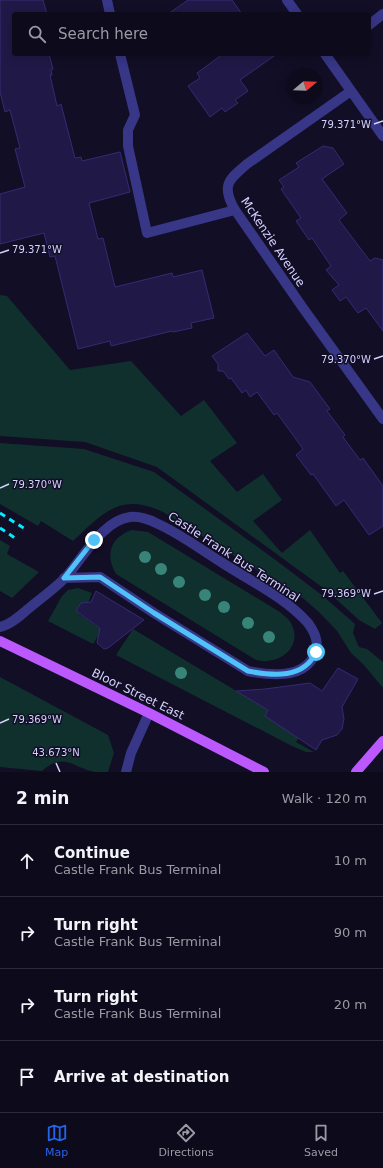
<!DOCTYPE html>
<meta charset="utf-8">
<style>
body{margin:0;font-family:"DejaVu Sans",sans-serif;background:#161325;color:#f1f3f6}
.compass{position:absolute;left:287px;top:68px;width:36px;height:36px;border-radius:50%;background:#0d0a1c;box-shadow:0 2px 10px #0003;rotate:71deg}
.stop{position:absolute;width:12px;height:12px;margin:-9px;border:3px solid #4fc3f7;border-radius:50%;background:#fff}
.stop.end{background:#4fc3f7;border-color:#fff;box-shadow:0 1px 4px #0008}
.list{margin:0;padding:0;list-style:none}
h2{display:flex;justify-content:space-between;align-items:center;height:52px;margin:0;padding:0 16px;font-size:17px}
h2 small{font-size:13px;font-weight:400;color:#9a9aa3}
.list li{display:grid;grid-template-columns:26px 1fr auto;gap:12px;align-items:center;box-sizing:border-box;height:72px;padding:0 16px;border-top:1px solid #2d2b3b}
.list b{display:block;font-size:15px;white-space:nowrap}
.list p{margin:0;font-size:13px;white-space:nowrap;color:#9a9aa3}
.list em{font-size:13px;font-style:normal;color:#9a9aa3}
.icon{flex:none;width:22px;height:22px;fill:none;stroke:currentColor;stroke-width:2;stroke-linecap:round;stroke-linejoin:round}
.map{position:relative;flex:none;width:383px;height:772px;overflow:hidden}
.search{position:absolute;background:#0d0a1c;box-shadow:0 2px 10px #0003;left:12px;right:12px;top:12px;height:44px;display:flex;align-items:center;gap:10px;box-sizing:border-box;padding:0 14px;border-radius:4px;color:#9a9aa3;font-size:15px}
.sheet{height:340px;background:#0d0a1c}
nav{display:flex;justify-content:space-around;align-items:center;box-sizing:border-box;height:56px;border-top:1px solid #2d2b3b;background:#0d0a1c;font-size:11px;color:#9a9aa3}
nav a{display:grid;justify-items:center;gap:2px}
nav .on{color:#2563eb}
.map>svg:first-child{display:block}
</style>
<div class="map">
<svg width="383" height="772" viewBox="0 0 383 772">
<rect width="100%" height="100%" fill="#110e26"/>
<!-- green -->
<path fill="#10302e" d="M 0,295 L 7,296 L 70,370 L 131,361 L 181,416 L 204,400 L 237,443 L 210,461 L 237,492 L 263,474 L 282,500 L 253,521 L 282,553 L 310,530 L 340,573 L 343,571 L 382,623 L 375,629 L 359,620 L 326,590 L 157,467 L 85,442 L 0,436 Z
M 0,443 L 84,449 L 154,472 L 277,561 L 323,596 L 355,624 L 353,633 L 359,647 L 367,649 L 383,662 L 383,688 L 363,664 L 351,653 L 337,631 L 320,613 L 304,599 L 163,512 C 120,492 103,513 73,541 L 41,521 L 38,526 L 0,504 Z
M 131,530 L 148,532 L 280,612 C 284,616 289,619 291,623 C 304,648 278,666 256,660 L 116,574 C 105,555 110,538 131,530 Z
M 0,540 L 10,546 L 7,554 L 39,572 L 12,598 L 0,591 Z
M 78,588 L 92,593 L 88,603 L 81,603 L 77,609 L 79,614 L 102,630 L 93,644 L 48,621 L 62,596 L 68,590 Z
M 133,629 L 268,710 L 265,716 L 299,738 L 296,742 L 314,752 L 306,752 L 292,746 L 116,655 Z
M 0,677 L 108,735 L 114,753 L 108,772 C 104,772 99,772 95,772 C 73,768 64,751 42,771 L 0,767 Z"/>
<!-- building -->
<path fill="#201947" stroke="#362a74" d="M 0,0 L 43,0 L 47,14 L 14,14 L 14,54 L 49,54 L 53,69 L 51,70 L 52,75 L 50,75 L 57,106 L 61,104 L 75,158 L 81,157 L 82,161 L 120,152 L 130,192 L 89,203 L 98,239 L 103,238 L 115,287 L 172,273 L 173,277 L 202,270 L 214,318 L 191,323 L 192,328 L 173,332 L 172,331 L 111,346 L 110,341 L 78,349 L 55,256 L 50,257 L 44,233 L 0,244 L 0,194 L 25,187 L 15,149 L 20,148 L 10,110 L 5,112 L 0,92 Z
M 188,0 L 232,0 L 242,14 L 168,14 Z
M 223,54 L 277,54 L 240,80 L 248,91 L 235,100 L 238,103 L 225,112 L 222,108 L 210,117 L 188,86 L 200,78 L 197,73 Z
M 323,146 L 333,148 L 344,164 L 322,179 L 347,213 L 339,220 L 370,261 L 375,258 L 383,260 L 383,331 L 366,308 L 358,313 L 346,297 L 340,301 L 332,290 L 339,285 L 326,270 L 331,266 L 312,238 L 309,240 L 296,221 L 301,218 L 281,189 L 284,187 L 279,180 L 299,167 L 296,163 Z
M 247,333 L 265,356 L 274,350 L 293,377 L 310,382 L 330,409 L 327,411 L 345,435 L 343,437 L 360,460 L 363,458 L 383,486 L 383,526 L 369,535 L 344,500 L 336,506 L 313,474 L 311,475 L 296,455 L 303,449 L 277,413 L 274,415 L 257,392 L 250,397 L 246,390 L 242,393 L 231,378 L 229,379 L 223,371 L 218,371 L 218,364 L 212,356 Z
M 96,591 L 144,620 L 108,648 L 104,649 L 97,643 L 100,628 L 76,611 L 81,603 L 91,602 Z
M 338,668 L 358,679 L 342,707 L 344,719 L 342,729 L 337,735 L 322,740 L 316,750 L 265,716 L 268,710 L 236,691 L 265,689 L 310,683 L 322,691 Z"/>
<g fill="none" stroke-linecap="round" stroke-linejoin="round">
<!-- lane -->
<path stroke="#373687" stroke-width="10" d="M 107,0 L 110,14
M 120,54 L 135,115 L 128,130 L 128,146 L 147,233 L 235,210
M 0,627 C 10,625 20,616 28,609 C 40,599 54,589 65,578 C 82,559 103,520 130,517 C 139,516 148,519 156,523 C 179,533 200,549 221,562 C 250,581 285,597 308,623 C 314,631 319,640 316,651 C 307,679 272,676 248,671 L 154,613 L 100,577 L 64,578"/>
<!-- street -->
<path stroke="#373687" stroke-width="10" d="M 287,0 L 297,14
M 369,25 L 383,14
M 325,54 L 383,136
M 351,91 L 247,164 C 228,180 221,186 235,210 L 303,308 L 383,419
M 126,772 L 131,753 L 149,713"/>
<!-- primary -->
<path stroke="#bb59ff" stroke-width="10" d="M 0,641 L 149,713 L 264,772
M 356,772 L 383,741"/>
<!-- rail -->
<path stroke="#00edfd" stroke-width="3" stroke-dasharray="6 5" stroke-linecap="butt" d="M 0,513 L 25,529
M 0,528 L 18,540"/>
</g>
<!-- trees -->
<g fill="#388479">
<circle cx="145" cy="557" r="6"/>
<circle cx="161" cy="569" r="6"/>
<circle cx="179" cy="582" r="6"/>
<circle cx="205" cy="595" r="6"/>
<circle cx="224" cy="607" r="6"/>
<circle cx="248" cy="623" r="6"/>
<circle cx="269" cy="637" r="6"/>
<circle cx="181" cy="673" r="6"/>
</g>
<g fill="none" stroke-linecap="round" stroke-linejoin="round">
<!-- route -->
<path stroke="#4fc3f7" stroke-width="5" d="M 94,540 L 64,578 L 100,577 L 154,613 L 248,671 C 273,676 304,679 316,652"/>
</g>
<!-- ticks -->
<path fill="none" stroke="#d6d2ff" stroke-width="1.5" d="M 374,124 L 383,121M 0,253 L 9,250M 374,359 L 383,356M 0,488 L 9,484M 374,594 L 383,591M 0,723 L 9,719M 56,763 L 60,772"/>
<g text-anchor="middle" stroke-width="3" stroke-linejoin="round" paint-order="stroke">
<!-- street labels -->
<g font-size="12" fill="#d6d2ff" stroke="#110e26">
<text transform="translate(273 242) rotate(56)" y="4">McKenzie Avenue</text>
<text transform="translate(234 557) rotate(33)" y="4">Castle Frank Bus Terminal</text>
<text transform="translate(138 694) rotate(26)" y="4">Bloor Street East</text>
</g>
</g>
<g font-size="10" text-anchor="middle" fill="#d6d2ff" stroke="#110e26" stroke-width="3" stroke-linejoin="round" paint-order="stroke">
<text x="346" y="128">79.371°W</text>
<text x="37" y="253">79.371°W</text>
<text x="346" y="363">79.370°W</text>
<text x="37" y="488">79.370°W</text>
<text x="346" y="597">79.369°W</text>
<text x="37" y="723">79.369°W</text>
<text x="56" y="756">43.673°N</text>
</g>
</svg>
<svg class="compass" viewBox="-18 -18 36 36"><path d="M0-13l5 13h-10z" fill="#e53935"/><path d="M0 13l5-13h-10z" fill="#9a9aa3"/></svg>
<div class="stop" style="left:316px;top:652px"></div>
<div class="stop end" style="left:94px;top:540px"></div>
<div class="search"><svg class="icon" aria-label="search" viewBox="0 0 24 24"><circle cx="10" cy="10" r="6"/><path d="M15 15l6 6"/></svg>Search here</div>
</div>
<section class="sheet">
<h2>2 min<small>Walk · 120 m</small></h2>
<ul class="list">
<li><svg class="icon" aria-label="ahead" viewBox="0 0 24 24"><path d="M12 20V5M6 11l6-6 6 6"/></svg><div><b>Continue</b><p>Castle Frank Bus Terminal</p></div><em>10 m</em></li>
<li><svg class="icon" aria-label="right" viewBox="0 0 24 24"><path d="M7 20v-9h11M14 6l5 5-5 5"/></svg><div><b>Turn right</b><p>Castle Frank Bus Terminal</p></div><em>90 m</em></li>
<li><svg class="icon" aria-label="right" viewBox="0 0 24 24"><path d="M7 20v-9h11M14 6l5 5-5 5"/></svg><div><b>Turn right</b><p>Castle Frank Bus Terminal</p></div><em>20 m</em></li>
<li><svg class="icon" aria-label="arrive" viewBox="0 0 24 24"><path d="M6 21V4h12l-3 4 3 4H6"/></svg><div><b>Arrive at destination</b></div></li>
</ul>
</section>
<nav>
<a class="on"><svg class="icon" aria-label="map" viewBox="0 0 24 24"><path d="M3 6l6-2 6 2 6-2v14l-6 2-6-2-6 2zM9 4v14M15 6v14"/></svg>Map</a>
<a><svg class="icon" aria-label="directions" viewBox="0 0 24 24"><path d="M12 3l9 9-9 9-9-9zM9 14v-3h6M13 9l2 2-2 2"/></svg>Directions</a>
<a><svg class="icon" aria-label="saved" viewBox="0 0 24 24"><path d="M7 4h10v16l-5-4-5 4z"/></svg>Saved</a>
</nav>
